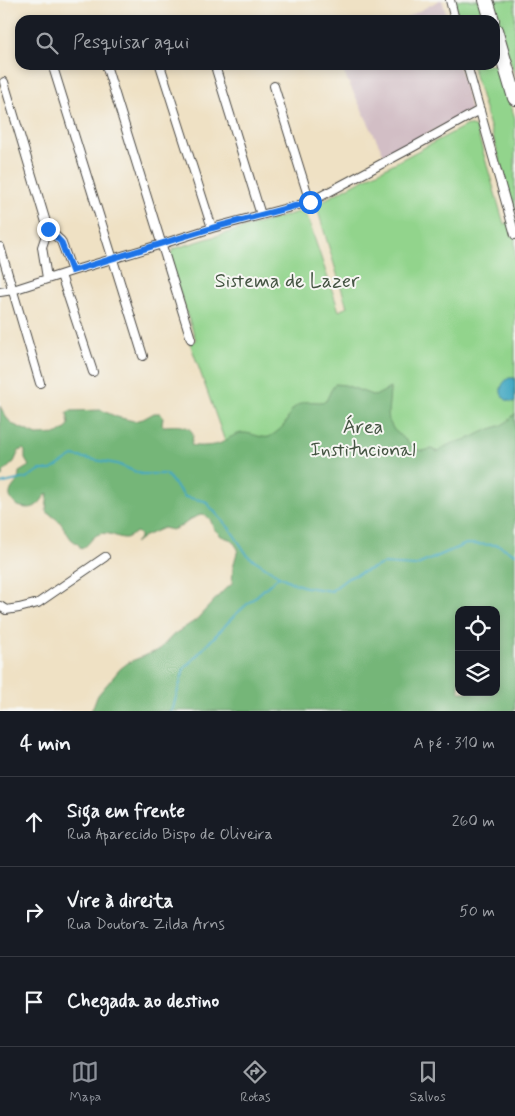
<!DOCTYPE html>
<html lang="pt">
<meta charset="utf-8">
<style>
body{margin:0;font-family:Mynerve,sans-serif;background:#242831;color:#f1f3f6}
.controls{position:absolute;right:15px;bottom:15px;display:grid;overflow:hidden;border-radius:10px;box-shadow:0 2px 8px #0003}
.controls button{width:45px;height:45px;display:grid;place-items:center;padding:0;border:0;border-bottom:1px solid #363941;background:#171b24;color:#f1f3f6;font:25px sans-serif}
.stop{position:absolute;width:15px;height:15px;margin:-11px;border:4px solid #1a73e8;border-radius:50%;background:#fff}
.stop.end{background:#1a73e8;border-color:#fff;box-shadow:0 1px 5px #0008}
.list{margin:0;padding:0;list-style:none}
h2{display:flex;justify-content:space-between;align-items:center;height:65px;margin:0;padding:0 20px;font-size:21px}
h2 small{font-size:16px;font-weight:400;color:#9ea1a6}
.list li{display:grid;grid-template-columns:32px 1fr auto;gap:15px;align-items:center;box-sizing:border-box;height:90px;padding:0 20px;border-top:1px solid #363941}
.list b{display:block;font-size:19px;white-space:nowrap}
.list p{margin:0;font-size:16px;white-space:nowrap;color:#9ea1a6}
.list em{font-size:16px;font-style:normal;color:#9ea1a6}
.icon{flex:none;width:28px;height:28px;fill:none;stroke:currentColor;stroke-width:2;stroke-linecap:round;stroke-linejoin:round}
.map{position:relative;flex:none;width:515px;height:711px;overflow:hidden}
.search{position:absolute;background:#171b24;box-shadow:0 2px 8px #0003;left:15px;right:15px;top:15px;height:55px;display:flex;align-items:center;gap:12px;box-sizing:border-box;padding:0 18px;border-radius:15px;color:#9ea1a6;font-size:19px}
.sheet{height:335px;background:#171b24}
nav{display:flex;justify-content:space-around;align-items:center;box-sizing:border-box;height:70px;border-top:1px solid #363941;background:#171b24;font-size:14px;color:#9ea1a6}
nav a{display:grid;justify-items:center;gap:2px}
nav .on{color:#8c9099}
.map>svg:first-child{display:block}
</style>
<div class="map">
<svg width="515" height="711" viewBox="0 0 515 711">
<rect width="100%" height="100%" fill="#f6f6f2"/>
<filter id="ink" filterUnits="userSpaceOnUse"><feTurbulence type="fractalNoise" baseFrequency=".02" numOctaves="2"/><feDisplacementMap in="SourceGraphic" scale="10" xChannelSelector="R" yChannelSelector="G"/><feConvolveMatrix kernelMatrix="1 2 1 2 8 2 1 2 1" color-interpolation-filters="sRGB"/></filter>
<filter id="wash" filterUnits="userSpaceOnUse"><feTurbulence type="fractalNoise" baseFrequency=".0096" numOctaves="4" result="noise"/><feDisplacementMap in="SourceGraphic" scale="20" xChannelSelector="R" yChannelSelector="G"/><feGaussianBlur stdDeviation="1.12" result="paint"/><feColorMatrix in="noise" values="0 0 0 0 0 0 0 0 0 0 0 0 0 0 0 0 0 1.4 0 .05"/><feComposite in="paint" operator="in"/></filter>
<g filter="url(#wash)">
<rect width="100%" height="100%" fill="#efe1c4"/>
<!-- industrial -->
<path fill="#d2bec5" d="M 440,0 L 442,0 L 448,20 L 402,20 Z
M 340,65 L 459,65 L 471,110 L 385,157 Z"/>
<!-- green -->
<path fill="#92d48c" stroke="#5e805c" d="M 454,0 L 480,0 L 486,20 L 459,20 Z
M 492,0 L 515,0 L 515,77 Z
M 495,50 L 515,119 L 515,212 L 472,65 L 495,65 Z
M 467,125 L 475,127 L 477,131 L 504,224 L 515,219 L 515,474 L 270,568 L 190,343 L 196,340 L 171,267 C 170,260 170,255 173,249 L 220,235 L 298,212 L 304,214 L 308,219 L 339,311 L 347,307 L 318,211 L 321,204 L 326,199 Z"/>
<!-- forest -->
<path fill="#75b678" stroke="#507052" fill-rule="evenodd" d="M 335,384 L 345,385 L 375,396 L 390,388 L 390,391 L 388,413 L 389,421 L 394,430 L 416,449 L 422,451 L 432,449 L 438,452 C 447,443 455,443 467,439 C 473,438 479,433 485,431 C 498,426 506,426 515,413 L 515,711 L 91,711 L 98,695 L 120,669 L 129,662 L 159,650 L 173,635 L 196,620 L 224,590 L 232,584 L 233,567 L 238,549 L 232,540 L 221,536 L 214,529 L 210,519 L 203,514 L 191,519 L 182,526 L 172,530 L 163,528 L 143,537 L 135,543 L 140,537 L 140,535 L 137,532 C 133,534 130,537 126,538 C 118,539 110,531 99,534 C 91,537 89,546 81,549 L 79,545 L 71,539 L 60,522 L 46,511 L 48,493 C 43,496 42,502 37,505 C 32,510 20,508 15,504 C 12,501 9,497 10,493 C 12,484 19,485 19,472 L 29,466 L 25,459 L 25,451 L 23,449 L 19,451 L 14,462 L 4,471 L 2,476 L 0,478 L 0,406 L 6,417 L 12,424 L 37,435 L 58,434 L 67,428 L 69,424 L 67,413 L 69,411 L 101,410 L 117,417 L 134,421 L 143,419 L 154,413 L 160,413 L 163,417 L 162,424 L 163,426 C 171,426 187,423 192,432 C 194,435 192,441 191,445 C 197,447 215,446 221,443 C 228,439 234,434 242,433 C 250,432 262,439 269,437 C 273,435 281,429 284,425 C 289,419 289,411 296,406 C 307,398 316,404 326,401 L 333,386 ZM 459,610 L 496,610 L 496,692 L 459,692 Z"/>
<!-- water -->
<path fill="#42a8c2" stroke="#366a76" d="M 509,378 L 515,378 L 515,402 C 499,402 496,386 509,378 Z"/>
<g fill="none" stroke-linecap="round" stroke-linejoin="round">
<!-- stream -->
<path stroke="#42a8c2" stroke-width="2" d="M 0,484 L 26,478 L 40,470 L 51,470 L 73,456 L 117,464 L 141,474 L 166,474 L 185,497 L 205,501 L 230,529 L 248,556 L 279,576 L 291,582 L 305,587 L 332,591
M 331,591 L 348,578 L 383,564 L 415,566 L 466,544 L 498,545 L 515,554
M 171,711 L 173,708 L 184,669 L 235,615 L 279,576"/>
</g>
</g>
<g filter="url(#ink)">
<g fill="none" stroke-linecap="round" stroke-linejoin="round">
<!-- minor casing -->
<g stroke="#484642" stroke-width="10">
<path id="minor" d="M 450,0 L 455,20
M 106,65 L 191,339
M 160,65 L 212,228
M 467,65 L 515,235
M 215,66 L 261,215
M 53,67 L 143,356
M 4,82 L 48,229 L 61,241 L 72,271
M 274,86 L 310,202
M 0,247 L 40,383
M 61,275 L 93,372
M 47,278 L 42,247 L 48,229
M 0,292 L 13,290 L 72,271 L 162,244 L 212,228 L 310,202 L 413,147 L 480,110
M 0,606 L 6,610 L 19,608 L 38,603 L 105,557"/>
</g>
<!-- motorway casing -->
<g stroke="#484642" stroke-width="16">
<path id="motorway" d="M 486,0 L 492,20
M 495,30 L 515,98"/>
</g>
<!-- minor -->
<use href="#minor" stroke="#fff" stroke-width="8"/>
<!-- motorway -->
<use href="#motorway" stroke="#fff" stroke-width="14"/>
</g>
</g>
<g fill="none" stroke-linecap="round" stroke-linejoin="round" filter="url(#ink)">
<!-- route -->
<path stroke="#1a73e8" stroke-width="6" d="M 48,229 L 61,242 L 72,271 L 212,228 L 310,202"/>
</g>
<g text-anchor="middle" stroke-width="4" stroke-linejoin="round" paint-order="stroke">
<!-- park labels -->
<g font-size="20" fill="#455543" stroke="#f6f6f2">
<text x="287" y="287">Sistema de Lazer</text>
<text x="363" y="433">Área<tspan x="363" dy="23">Institucional</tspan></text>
</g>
</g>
</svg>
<div class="controls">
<button><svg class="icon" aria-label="locate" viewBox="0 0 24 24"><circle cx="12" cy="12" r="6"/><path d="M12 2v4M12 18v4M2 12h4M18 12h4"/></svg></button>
<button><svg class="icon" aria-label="layers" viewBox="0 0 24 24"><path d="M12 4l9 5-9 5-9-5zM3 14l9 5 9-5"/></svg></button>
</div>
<div class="stop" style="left:310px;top:202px"></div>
<div class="stop end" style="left:48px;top:229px"></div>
<div class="search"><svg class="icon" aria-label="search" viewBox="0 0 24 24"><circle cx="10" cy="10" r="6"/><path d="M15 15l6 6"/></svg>Pesquisar aqui</div>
</div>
<section class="sheet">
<h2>4 min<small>A pé · 310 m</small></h2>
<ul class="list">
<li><svg class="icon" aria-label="ahead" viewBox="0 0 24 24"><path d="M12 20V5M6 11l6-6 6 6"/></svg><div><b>Siga em frente</b><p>Rua Aparecido Bispo de Oliveira</p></div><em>260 m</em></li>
<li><svg class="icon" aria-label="right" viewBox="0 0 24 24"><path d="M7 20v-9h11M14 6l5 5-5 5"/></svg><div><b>Vire à direita</b><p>Rua Doutora Zilda Arns</p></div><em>50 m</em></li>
<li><svg class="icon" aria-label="arrive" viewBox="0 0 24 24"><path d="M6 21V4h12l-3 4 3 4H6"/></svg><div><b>Chegada ao destino</b></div></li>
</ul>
</section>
<nav>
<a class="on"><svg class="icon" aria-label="map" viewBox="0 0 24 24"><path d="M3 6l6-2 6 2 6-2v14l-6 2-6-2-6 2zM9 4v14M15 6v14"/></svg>Mapa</a>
<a><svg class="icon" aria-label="directions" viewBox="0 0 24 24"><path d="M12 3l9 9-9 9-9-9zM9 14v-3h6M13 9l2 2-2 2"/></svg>Rotas</a>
<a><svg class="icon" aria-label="saved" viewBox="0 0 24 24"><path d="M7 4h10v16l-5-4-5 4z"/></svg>Salvos</a>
</nav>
